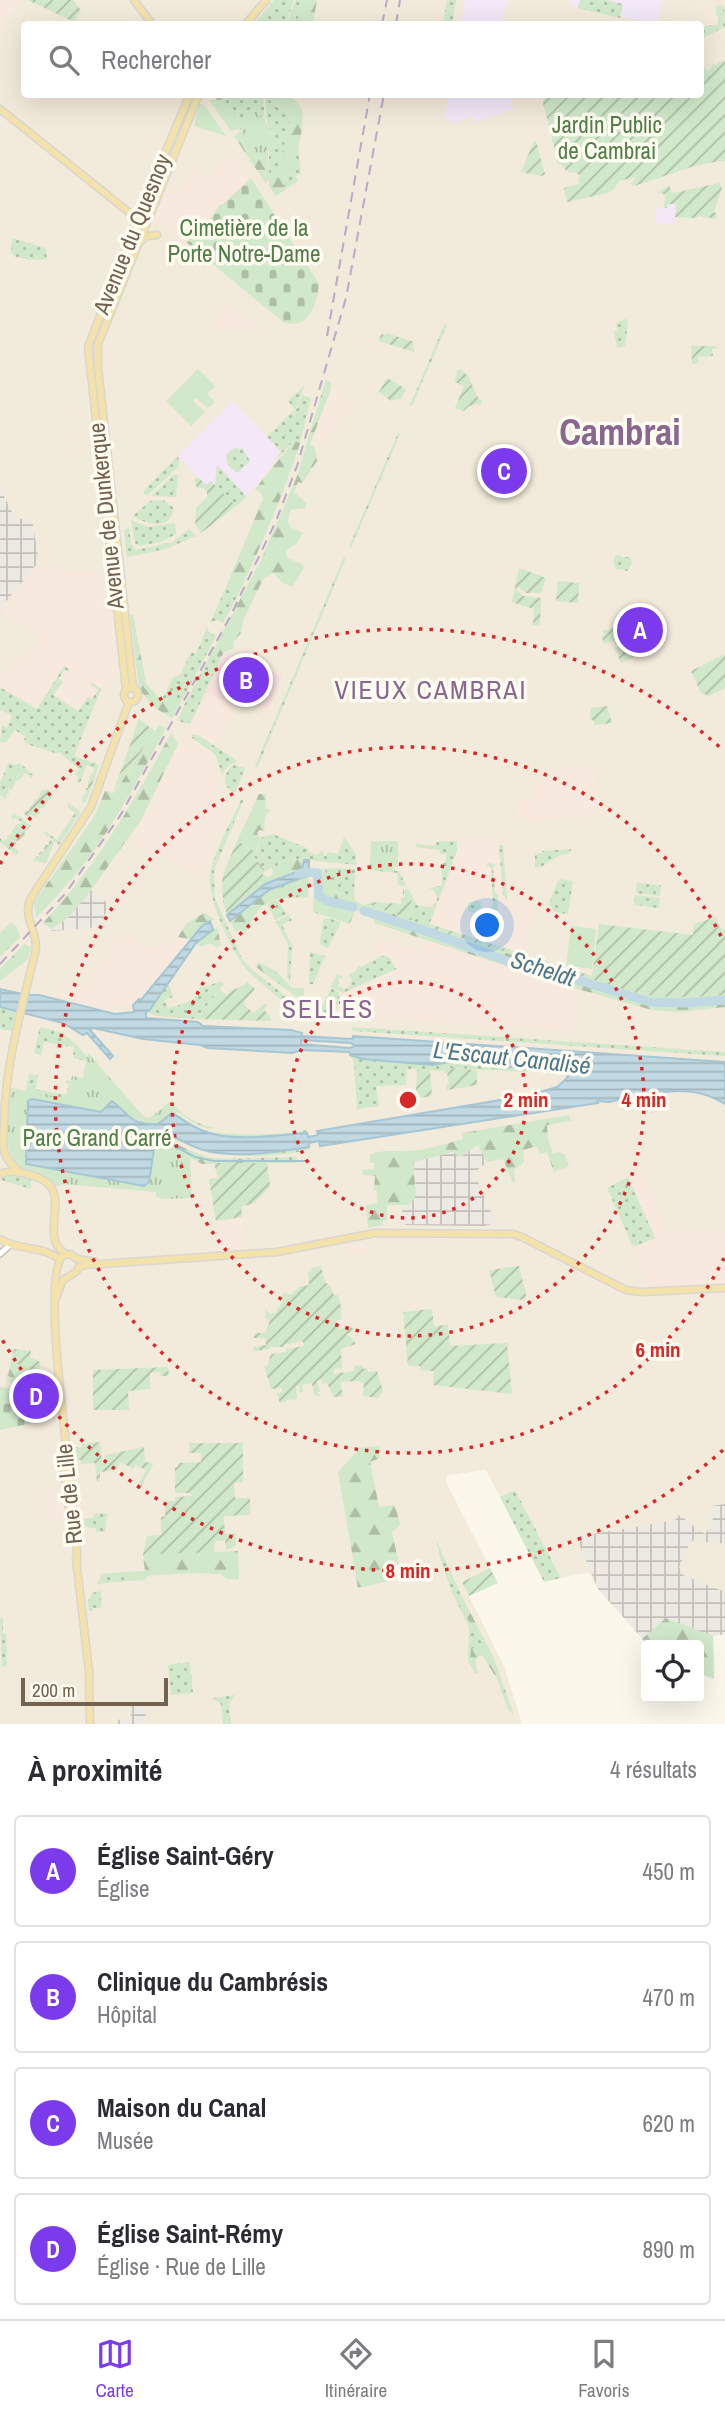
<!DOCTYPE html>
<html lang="fr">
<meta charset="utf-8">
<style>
body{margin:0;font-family:"Archivo Narrow",sans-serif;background:#f7f7f7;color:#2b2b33}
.controls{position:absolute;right:21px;bottom:21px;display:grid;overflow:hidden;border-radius:7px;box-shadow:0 7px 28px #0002}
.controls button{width:63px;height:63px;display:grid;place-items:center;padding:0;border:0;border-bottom:2px solid #e1e1e2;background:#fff;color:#2b2b33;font:35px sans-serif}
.scale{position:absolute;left:21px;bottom:18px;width:147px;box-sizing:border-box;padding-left:7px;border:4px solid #746250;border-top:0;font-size:19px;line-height:24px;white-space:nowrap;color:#746250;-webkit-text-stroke:5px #fefbf1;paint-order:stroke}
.you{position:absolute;left:488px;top:926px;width:24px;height:24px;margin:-18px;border:5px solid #fff;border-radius:50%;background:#1a73e8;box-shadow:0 0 0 10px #1a73e833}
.badge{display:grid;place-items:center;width:46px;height:46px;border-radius:50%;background:#7c3aed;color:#fff;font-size:23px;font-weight:700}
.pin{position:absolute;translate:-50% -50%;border:4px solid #fff;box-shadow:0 2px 7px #0006}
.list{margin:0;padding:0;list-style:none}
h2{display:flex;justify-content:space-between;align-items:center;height:91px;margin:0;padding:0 28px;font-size:30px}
h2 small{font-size:23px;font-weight:400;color:#7c7c81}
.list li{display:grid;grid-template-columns:46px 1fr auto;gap:21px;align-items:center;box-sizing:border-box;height:112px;margin:0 14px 14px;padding:0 14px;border:2px solid #e1e1e2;border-radius:7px}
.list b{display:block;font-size:26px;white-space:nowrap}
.list p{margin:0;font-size:23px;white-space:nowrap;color:#7c7c81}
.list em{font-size:23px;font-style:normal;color:#7c7c81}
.icon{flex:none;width:38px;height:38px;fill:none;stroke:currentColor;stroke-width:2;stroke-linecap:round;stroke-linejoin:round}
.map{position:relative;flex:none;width:725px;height:1724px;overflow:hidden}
.search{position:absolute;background:#fff;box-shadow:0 7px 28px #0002;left:21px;right:21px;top:21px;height:77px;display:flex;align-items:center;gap:18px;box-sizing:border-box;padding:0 24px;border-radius:7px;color:#7c7c81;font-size:26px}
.sheet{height:595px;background:#fff}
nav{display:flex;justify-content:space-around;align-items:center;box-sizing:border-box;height:98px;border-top:2px solid #e1e1e2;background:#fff;font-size:19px;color:#7c7c81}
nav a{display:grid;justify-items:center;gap:4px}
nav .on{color:#7c3aed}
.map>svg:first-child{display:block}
</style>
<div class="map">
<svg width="725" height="1724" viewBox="0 0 725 1724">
<defs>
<pattern id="industrial-grid" width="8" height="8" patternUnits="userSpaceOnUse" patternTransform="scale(1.75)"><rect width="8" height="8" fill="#ede9e3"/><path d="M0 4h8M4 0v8" fill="none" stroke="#c5c0ba"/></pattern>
<pattern id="grass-dots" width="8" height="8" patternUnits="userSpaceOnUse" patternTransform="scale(1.75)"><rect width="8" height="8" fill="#d1e8ca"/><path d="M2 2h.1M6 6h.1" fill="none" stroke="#aebfa6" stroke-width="1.8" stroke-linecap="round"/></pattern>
<pattern id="forest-firs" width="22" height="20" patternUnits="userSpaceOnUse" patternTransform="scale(1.75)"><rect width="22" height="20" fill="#d1e8ca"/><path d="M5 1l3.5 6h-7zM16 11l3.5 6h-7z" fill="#aebfa6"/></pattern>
<pattern id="cemetery-stones" width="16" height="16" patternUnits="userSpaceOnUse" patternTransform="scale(1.75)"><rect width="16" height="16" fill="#d1e8ca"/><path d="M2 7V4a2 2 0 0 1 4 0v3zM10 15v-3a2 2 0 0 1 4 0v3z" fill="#aebfa6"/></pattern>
<pattern id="park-tufts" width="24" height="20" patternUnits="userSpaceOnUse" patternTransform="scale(1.75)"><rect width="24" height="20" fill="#d1e8ca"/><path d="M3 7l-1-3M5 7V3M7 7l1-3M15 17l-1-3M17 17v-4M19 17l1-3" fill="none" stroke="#aebfa6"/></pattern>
<pattern id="garden-furrows" width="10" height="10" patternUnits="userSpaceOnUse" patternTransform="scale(1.75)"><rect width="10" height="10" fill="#d1e8ca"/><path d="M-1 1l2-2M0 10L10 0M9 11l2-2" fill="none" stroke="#aebfa6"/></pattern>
<pattern id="water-rules" width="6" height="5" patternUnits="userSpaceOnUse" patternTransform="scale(1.75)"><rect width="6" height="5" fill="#c0d9e3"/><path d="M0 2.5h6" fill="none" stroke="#a1b3ba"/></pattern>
</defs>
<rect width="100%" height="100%" fill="#fbf7eb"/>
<!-- residential -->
<path fill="#f2eada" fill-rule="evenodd" d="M 0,0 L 725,0 L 725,1634 L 713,1636 L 714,1679 L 699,1673 L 699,1645 L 648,1645 L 598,1589 L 589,1572 L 561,1578 L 515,1490 L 500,1497 L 486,1470 L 447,1475 L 446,1482 L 490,1568 L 462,1582 L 505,1669 L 522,1724 L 0,1724 ZM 24,24 L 700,24 L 700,94 L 24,94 Z"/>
<!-- commercial -->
<path fill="#f7e9dd" d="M 0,0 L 19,0 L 0,34 Z
M 232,152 L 251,178 L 221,205 L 220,204 L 208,222 L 186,242 L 157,221 L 155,217 L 167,188 L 179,193 L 193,166 L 209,176 L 219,162 L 222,164 Z
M 227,302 L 260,328 L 259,332 L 217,332 L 211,328 Z
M 333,384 L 346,394 L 334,411 L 338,414 L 350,397 L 356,401 L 327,443 L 313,437 Z
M 34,567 L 73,571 L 108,571 L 122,678 L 107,688 L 103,685 L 88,722 L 46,696 L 37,710 L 0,687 L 0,677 L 33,647 L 40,638 L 0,613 L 0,609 Z
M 205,692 L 239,707 L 210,754 L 213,760 L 227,815 L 200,875 L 132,844 Z
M 586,763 L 593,765 L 594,775 L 597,776 L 599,816 L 516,822 L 515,800 L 534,799 L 533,782 L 552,781 L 552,774 L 560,773 L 560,764 Z
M 499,835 L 499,845 L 503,845 L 507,900 L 534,909 L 533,914 L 535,915 L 520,953 L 430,924 L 457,851 L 457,837 Z
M 376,936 L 422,951 L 427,940 L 577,989 L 575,1031 L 335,1016 L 340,993 L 396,969 L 388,956 L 372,950 Z
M 138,937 L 139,947 L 156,945 L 160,950 L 169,939 L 173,942 L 178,937 L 190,939 L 141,1001 L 136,998 L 131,1006 L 127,1004 L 109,1009 L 54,996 L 57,982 L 87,988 L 103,959 L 111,955 L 111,948 L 114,948 L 114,938 Z
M 641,1169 L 668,1232 L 725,1229 L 725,1283 L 650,1286 L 607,1188 Z
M 242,1217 L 249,1249 L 221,1250 L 216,1221 Z
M 363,1241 L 367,1251 L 348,1257 L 346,1246 Z
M 62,1491 L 75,1500 L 88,1499 L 90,1513 L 77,1514 L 77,1520 L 50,1519 L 48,1492 Z"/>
<!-- industrial -->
<path fill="url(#industrial-grid)" d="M 0,488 L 12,512 L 20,519 L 32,520 L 39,561 L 0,609 Z
M 91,890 L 106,902 L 106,912 L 99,927 L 52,931 L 51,929 L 67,919 Z
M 478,1145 L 487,1162 L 474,1173 L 496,1223 L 484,1226 L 405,1225 L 401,1205 L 409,1205 L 416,1188 L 413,1162 L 453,1152 L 460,1157 Z
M 725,1504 L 725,1545 L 713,1540 L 705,1543 L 696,1537 L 688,1547 L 679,1567 L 683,1575 L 725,1592 L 725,1634 L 713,1636 L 714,1679 L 699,1673 L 699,1645 L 648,1645 L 598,1589 L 576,1537 L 675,1520 L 679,1515 L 705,1534 L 713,1523 L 711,1506 Z
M 146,1705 L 145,1724 L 117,1724 L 117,1720 L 131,1718 L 130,1706 Z"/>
<!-- education -->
<path fill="#f4e7f8" d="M 465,0 L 507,0 L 501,24 L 461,24 Z
M 572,0 L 663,0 L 657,24 L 570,6 Z
M 449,95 L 510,95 L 513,109 L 475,122 L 472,116 L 461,120 L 460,123 L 444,120 Z
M 667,204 L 676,204 L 675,224 L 656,223 L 656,208 L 666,208 Z
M 233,401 L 280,451 L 270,470 L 236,506 L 211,481 L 206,485 L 178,456 Z"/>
<!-- medical -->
<path fill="#f8e0df" d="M 225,652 L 282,676 L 268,710 L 243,699 L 239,707 L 205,692 Z"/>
<!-- grass -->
<path fill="url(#grass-dots)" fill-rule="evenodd" d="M 274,0 L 294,0 L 285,24 L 254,24 Z
M 296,0 L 300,0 L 304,5 L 295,24 L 286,24 Z
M 447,0 L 456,0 L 452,24 L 443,24 Z
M 580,0 L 605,0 L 623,4 L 620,18 L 578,8 Z
M 717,5 L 724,6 L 725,27 L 701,39 L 702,26 L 717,25 L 719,16 L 715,15 Z
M 206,95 L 263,95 L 265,122 L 256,110 L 236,123 C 233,114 226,109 223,100 Z
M 265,96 L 291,117 C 285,143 281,162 269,186 L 269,150 L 279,142 L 267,124 Z
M 298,145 L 301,174 L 296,175 L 297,180 L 299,180 L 276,196 L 290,175 Z
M 135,233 L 138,234 L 96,337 L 93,338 Z
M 12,238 L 46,248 L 47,259 L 34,260 L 15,257 L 11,252 Z
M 625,319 L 628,322 L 625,346 L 617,348 L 614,331 L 617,331 L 616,323 Z
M 445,323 L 447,325 L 412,406 L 410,405 Z
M 91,351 L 94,352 L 111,508 L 109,510 Z
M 304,386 L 287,433 L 302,395 L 311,398 L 300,443 L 293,441 L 277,459 L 281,451 L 267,437 L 295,409 L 288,401 Z
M 398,433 L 400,434 L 351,548 L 349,547 Z
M 234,448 L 243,449 L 250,461 L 238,473 C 230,469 225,463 227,454 Z
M 178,456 L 179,466 L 147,496 L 143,491 Z
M 217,465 L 247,497 L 236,506 L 215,485 Z
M 175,474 L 178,475 L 176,497 L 151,496 Z
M 163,500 L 173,507 C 173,531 147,525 133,516 L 150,501 Z
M 131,520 L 149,527 L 175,523 L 176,534 L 161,542 L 138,546 L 135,543 Z
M 129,527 L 131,543 L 136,550 L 172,542 L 189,529 L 196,536 L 166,549 L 127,557 L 124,530 Z
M 618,554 L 622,557 L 630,557 L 632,563 L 627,571 L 621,569 L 618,570 L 614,566 L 614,558 Z
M 344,557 L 346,558 L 257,768 L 255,766 Z
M 228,582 L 237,597 L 223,623 L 217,620 L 210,623 Z
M 207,627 L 209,632 L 216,636 L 180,704 L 171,699 L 156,701 L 143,685 L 146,683 L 158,697 L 164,696 L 173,677 L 180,675 L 191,652 L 196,654 Z
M 213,650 L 218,657 L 222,656 L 195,714 L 183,707 Z
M 64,666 L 70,670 L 69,672 L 64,670 L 59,679 L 63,682 L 53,695 L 78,711 L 88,697 L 92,699 L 98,690 L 91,685 L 92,683 L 101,689 L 74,756 L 88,761 L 80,783 L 76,782 L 78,777 L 75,774 L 79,769 L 59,752 L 56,754 C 43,747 39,751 23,741 L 26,737 L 15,730 L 5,743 L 0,741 L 2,725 L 7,728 L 12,716 L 10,714 L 0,710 L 0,687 L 37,709 Z
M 192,734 L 198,735 L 237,761 L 228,766 L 222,774 L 215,754 L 192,738 Z
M 9,762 L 14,765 L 20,763 L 33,775 L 32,778 L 19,769 L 0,795 L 0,783 Z
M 234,765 L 245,768 L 235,793 C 222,787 222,773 234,765 Z
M 244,799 L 214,870 L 215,898 L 242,959 L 250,968 L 301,1008 L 300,1011 C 282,1002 262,985 248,971 C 233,956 207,898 210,876 C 213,853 231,822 241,800 Z
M 67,802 L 81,812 L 59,845 L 44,833 L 45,831 L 57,840 L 75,813 L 68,807 Z
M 273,834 L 309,849 L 308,852 L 318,855 L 322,850 L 325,856 L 328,852 L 338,854 L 344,837 L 356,855 L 356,865 L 289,858 L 286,862 L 282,861 L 273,870 L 271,868 L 265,871 L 253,855 L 257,852 L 260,838 Z
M 450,841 L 457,841 L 457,851 L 428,928 L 412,921 L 411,898 L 405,892 L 403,898 L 403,889 L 408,889 L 417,905 L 433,908 L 432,905 L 437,902 L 437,897 L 434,890 L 429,889 L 442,885 L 442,864 L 446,861 L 446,854 L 440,854 L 440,850 L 416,847 L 416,844 L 435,846 L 437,842 Z
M 499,845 L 503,845 L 507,900 L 503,895 Z
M 572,849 L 566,855 L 562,854 L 541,867 L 535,868 L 535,854 L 542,853 L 542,851 Z
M 489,863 L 497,865 L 493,867 L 495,893 L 498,895 L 497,913 L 494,916 L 490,915 L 490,907 L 493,906 L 491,867 L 487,866 Z
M 370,866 L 394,867 L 395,871 L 399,871 L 406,886 L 398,885 L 397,873 L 370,870 Z
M 336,868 L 355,869 L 354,899 L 328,888 L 325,869 Z
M 560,879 L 573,881 L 568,914 L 554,912 L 549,904 L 557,882 Z
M 637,883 L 661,885 L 660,896 L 636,893 Z
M 635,895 L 660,898 L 659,908 L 634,905 Z
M 273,900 L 277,900 L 287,914 L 275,920 L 267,904 Z
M 481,901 L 481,911 L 485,911 L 484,917 L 468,911 L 468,902 Z
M 288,915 L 292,920 L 282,925 L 292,945 L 290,982 L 287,977 L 288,944 L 276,922 Z
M 328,918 L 341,922 L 328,948 L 320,944 L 323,920 Z
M 310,952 L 325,956 L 313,984 L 309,984 Z
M 384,955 L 390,958 L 396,969 L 343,993 L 331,987 L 337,974 L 343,977 L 339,979 L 338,987 L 341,986 L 343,989 L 350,986 L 349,983 L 352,981 L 349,974 L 356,971 L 358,966 L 361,967 Z
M 221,981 L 224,984 L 196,1019 L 156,1016 L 146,1012 L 168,983 L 173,997 L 165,1000 L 168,1008 C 182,1004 197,1003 200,985 L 202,988 Z
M 331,988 L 340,993 L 335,1015 L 323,1014 L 320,1011 Z
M 0,1007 L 16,1011 L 12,1031 L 0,1029 Z
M 40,1027 C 48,1029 59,1031 66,1036 C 83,1048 101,1075 116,1093 L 120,1090 L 144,1117 L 150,1118 L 170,1102 C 183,1115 196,1125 215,1128 C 198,1131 186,1115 172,1109 L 152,1120 L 143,1120 L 121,1098 L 113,1094 L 85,1103 L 39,1095 L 44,1095 L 26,1091 L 29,1074 L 38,1075 L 36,1089 L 66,1095 L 69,1084 L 66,1083 L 66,1080 L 71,1081 L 72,1076 L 83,1078 L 87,1061 L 73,1058 L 74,1047 L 44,1042 L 41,1055 L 34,1053 ZM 90,1081 L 98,1081 L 100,1084 L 98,1090 L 90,1096 L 91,1099 L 81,1098 L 78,1094 L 78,1089 Z
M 352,1027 L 725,1052 L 725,1056 L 352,1031 Z
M 350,1055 L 363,1059 L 432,1065 L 455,1061 L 568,1074 L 451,1068 L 438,1071 L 407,1069 L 406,1085 L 376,1086 L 379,1106 L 357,1109 L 354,1062 Z
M 174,1112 C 184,1120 196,1128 208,1131 C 227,1136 288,1135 307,1130 L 310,1137 L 308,1137 L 307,1133 C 265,1136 210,1147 176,1115 L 156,1121 Z
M 163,1134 C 178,1136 190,1146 204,1150 C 238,1159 275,1153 309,1147 L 310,1149 C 282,1158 232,1158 204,1151 C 189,1147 177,1140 163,1134 Z
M 297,1157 L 297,1163 L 267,1163 L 261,1160 L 219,1159 Z
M 8,1174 L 31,1179 L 31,1189 L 1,1180 L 3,1176 Z
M 628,1177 L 655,1238 L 633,1247 L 607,1188 Z
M 515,1490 L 561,1578 L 544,1582 L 500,1497 Z
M 95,1513 L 107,1513 L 105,1532 L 96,1532 L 96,1528 L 85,1527 L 84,1519 L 93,1518 Z
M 437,1542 L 461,1595 L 459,1595 L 463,1611 L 484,1645 L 472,1664 L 469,1664 L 468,1659 L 469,1627 L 452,1592 L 440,1558 Z
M 126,1572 L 127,1581 L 97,1584 L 101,1574 Z
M 101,1591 L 101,1608 L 93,1608 L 93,1611 L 89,1611 L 88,1601 L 92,1593 Z
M 0,1618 L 3,1618 L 3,1633 L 6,1633 L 7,1665 L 2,1667 Z
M 190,1662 L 193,1693 L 171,1695 L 168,1665 Z
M 235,1695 L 229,1704 L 231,1724 L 223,1724 L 221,1704 L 213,1698 Z"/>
<!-- forest -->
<path fill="url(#forest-firs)" d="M 300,0 L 317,0 L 313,24 L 295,24 L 304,5 Z
M 265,95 C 277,94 293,95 300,106 C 308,118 296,159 291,172 C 288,181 281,189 276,196 L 269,186 C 282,159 285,145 291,117 Z
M 217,97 L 222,99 L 233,113 L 240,128 L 231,131 L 209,100 L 216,100 Z
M 242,131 L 259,156 L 268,150 L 269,178 L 266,184 L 234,136 Z
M 326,379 L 331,383 L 331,389 L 310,444 L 315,448 L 317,461 L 302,483 L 298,482 L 294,492 L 306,503 L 306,508 L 290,510 L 288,522 L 290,527 L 303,533 L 296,544 L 286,550 L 287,558 L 302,564 L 304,568 L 292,587 L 282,582 L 274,573 L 263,579 L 243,621 L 241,633 L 233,642 L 234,648 L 224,652 L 222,656 L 218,657 L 213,650 L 259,564 L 284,507 L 297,476 Z
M 294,441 L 300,443 C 283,496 261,546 237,597 L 228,582 L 263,499 L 261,493 L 255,489 Z
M 130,615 L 133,615 L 146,683 L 143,686 L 156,700 L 171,699 L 180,704 L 172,718 L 155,708 L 139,689 Z
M 183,707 L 195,714 L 190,724 L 178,721 Z
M 159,725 L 166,728 C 144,769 122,811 95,849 C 78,873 57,896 36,918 L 34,902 L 94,817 L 105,791 L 114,793 Z
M 171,733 L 178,744 L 141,820 L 86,897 L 67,919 L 51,929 L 43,923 C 97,866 134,801 171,733 Z
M 259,794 L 266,794 L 265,808 L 271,810 L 265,817 L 264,831 L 259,830 L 257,833 L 260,838 L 254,857 L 265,871 L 263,873 L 266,877 L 272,875 L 273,870 L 283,860 L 286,862 L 288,858 L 304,860 L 302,870 L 309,875 L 308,897 C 273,898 261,897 246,932 L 239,930 L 235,932 L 223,901 C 239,891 253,869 251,849 L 237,841 Z
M 321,869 L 325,869 L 328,888 L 357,901 L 362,905 L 369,904 L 452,936 L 632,992 L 684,997 L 725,995 L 725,1007 L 679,1012 L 652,1010 L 574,988 L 374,923 L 375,918 L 362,915 L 359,911 L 354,912 L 350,924 L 313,912 L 315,874 Z
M 204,913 L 215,919 L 202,926 L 190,939 L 178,937 L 186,924 Z
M 11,922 L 17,927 L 20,937 L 0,957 L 0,933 Z
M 217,927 L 221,945 L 217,948 L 210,943 L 201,947 L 196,943 Z
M 24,944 L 31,947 L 28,959 L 0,981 L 0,969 Z
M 258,962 L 276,971 L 292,988 L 304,988 L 304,997 L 298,998 L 256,967 Z
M 569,1115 L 571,1121 L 547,1125 L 548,1139 L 553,1154 L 560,1152 L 565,1155 L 569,1166 L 554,1172 L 547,1152 L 540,1154 L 537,1146 L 523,1150 L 524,1162 L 514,1170 L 515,1183 L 513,1183 L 503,1159 L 487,1162 L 478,1145 L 460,1157 L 453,1152 L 413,1162 L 416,1196 L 409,1205 L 387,1205 L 387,1221 L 383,1221 L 383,1225 L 368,1228 L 366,1205 L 377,1203 L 377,1191 L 374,1190 L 375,1176 L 363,1175 L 362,1170 L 374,1169 L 374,1163 L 370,1163 L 370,1155 C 382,1149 395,1152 408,1151 C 426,1150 445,1144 463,1139 L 462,1133 Z
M 166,1139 C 181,1146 195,1154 212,1158 C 227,1160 255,1156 267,1163 L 202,1164 L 164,1144 Z
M 11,1362 L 26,1367 L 28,1370 L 12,1379 L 8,1376 Z
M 379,1446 L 380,1458 L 370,1462 L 379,1507 L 395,1505 L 400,1525 L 392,1532 L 402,1578 L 358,1588 L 338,1472 L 360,1448 Z
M 238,1551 L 239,1579 L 227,1579 L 221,1574 L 188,1573 L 148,1576 L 145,1580 L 127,1581 L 126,1572 L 145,1571 L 143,1555 Z
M 459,1595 L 461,1595 L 493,1656 L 514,1715 L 508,1710 L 497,1679 L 483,1656 L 479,1656 L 475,1660 L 478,1673 L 475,1674 L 470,1664 L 471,1649 L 483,1645 L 463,1611 Z
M 666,1618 L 713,1636 L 714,1679 L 699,1673 L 699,1645 L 648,1645 L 642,1639 Z"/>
<!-- cemetery -->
<path fill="url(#cemetery-stones)" d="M 251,178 L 319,284 C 317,305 309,331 283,322 L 186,242 L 208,222 L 220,204 L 222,205 Z
M 0,1387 L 18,1390 L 22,1406 L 28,1406 L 31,1419 L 45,1416 L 46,1420 L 0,1430 Z"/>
<!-- park -->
<path fill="url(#park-tufts)" d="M 199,103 L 204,105 L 226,136 L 194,126 Z
M 256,109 L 279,142 L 259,157 L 236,123 Z
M 371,841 L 398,841 L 398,867 L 370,866 Z
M 88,1053 L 144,1117 L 150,1118 L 170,1102 L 178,1109 L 164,1144 L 190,1156 L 192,1198 L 163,1199 L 156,1196 L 156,1192 L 63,1184 L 54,1187 L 41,1175 L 19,1168 L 19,1166 C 0,1149 8,1111 11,1088 L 68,1099 L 72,1076 L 83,1078 Z"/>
<!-- garden -->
<path fill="url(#garden-furrows)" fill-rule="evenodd" d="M 28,0 L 73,0 L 81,10 L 74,22 Z
M 725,61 L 725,161 C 692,163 664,178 633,186 L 631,185 L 636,177 L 619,181 L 614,189 L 608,193 L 567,202 L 564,188 L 579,184 L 578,178 L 581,176 L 574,172 L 568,173 L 569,169 L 566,171 L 563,166 L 558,163 L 543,103 L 545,95 L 700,94 L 701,65 L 709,71 L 713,64 L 717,65 L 719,62 Z
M 534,141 L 536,141 L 545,174 L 542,176 L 521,172 Z
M 719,183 L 722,188 L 714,212 L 717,214 L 716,219 L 699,216 L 694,218 L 675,217 L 676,204 L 667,204 L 667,208 L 664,208 L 665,194 L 657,193 L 669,185 L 671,192 L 674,193 Z
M 386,333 L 414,342 L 412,348 L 415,350 L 414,352 L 379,341 L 381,334 L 385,335 Z
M 691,346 L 715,346 L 717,348 L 712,349 L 713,356 L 698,357 L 699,363 L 692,364 Z
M 461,369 L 468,376 L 478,398 L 482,401 L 479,406 L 479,404 L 469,406 L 464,411 L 455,408 L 464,386 L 455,382 L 457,370 Z
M 387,378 L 406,389 L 402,398 L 391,401 L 379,392 Z
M 198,477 L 206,485 L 211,481 L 236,506 L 201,533 L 195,524 L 196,508 L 207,497 L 207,491 L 204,488 L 197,488 L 194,480 Z
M 519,568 L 546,578 L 541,593 L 526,593 L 518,587 L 516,589 L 523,596 L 541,598 L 540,626 L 533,625 L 534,609 L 512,602 Z
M 558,581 L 579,583 L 578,603 L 556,601 Z
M 619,620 L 627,630 L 629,642 L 636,638 L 641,639 L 650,650 L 621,663 L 615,648 L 624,645 L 623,642 L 619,639 L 605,644 L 602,638 L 604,634 L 602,630 L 609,630 Z
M 725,654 L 725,688 L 709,696 L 701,693 L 691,671 Z
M 607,706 L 612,723 L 594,725 L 594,721 L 590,719 L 591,708 Z
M 139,719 L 155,731 L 113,793 Z
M 88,761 L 99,765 L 86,802 L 83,803 L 81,798 L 86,793 L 86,788 L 88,788 L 88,780 L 91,780 L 89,777 L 94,771 L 93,767 L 86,765 Z
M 19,769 L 24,772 L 24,775 L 18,781 L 16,780 L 12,790 L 8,788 L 9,794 L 7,794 L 5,799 L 0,795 Z
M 47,789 L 53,796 L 46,803 L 45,807 L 39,809 L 38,810 L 41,813 L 36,816 L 37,819 L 31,814 L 28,817 L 24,814 L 26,810 L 29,811 L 30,805 L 32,806 L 35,799 L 37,800 L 41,791 Z
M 14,813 L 31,826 L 24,832 L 25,834 L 21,839 L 18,840 L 19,842 L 16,840 L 14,841 L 16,843 L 13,847 L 19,851 L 16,855 L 0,842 L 0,838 L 3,841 L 7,839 L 7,836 L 12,834 L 12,829 L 14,830 L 16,825 L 22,823 L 16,818 L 14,820 L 11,818 Z
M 49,839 L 54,843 L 46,863 L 33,861 L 37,856 L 40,857 L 39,853 L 44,851 L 45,845 L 49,845 Z
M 237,841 L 254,851 L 253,858 L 264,871 L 261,873 L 265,878 L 265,884 L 227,915 C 217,878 223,875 237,841 Z
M 405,892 L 408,892 L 411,898 L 412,921 L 369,904 L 371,902 L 401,904 L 401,898 L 405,898 Z
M 716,917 L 719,926 L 725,931 L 725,995 C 693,997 663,999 632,992 L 428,928 L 430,924 L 592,976 L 599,924 L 693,935 L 694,924 Z
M 247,982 L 255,989 L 244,1002 L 245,1006 L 254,1013 L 265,1003 L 267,1005 L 264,1010 L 270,1016 L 271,1021 L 196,1019 L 220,990 L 227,995 C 234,987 241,989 247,982 Z
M 451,1068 L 477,1070 L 477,1085 L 447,1090 L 446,1085 L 449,1084 L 447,1073 L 444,1073 L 444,1070 Z
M 417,1070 L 430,1071 L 432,1096 L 421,1098 L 416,1090 Z
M 214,1163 L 267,1163 L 270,1187 L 253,1204 L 241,1206 L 242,1217 L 216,1221 L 209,1179 L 218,1178 Z
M 321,1266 L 325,1282 L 330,1286 L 334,1295 L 338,1295 L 342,1310 L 340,1310 L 342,1319 L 336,1321 L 339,1329 L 350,1326 L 354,1330 L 346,1335 L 351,1337 L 356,1344 L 341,1349 L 342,1368 L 334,1369 L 333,1374 L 354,1371 L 354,1366 L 362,1365 L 363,1369 L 367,1368 L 368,1372 L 377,1371 L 383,1391 L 378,1398 L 363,1396 L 364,1383 L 357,1381 L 340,1382 L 343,1396 L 334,1397 L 327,1383 L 322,1384 L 321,1379 L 317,1381 L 320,1392 L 318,1392 L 319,1396 L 314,1394 L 312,1383 L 302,1385 L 303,1392 L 300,1393 L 299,1386 L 296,1386 L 297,1399 L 286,1400 L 286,1402 L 280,1403 L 277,1393 L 283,1392 L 282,1388 L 271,1389 L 264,1366 L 267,1366 L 271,1354 L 286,1352 L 286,1349 L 304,1346 L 303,1341 L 284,1345 L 284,1347 L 270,1347 L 270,1349 L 254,1351 L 253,1347 L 266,1345 L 265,1338 L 253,1338 L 256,1333 L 265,1333 L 270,1321 L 265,1318 L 266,1310 L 270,1314 L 275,1313 L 283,1301 L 280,1299 L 285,1292 L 291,1295 L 293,1291 L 298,1290 L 298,1287 L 309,1285 L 308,1272 L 312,1271 L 311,1268 Z
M 519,1266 L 526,1294 L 525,1300 L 496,1297 L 489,1270 Z
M 432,1309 L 434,1326 L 448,1325 L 450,1346 L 507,1343 L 512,1394 L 433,1385 L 434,1371 L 420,1370 L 420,1366 L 408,1366 L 403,1312 Z
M 14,1349 L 31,1351 L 30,1357 L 40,1362 L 39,1381 L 36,1384 L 6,1382 ZM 11,1362 L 26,1367 L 28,1370 L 12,1378 L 8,1376 Z
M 168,1367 L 169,1376 L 161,1376 L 160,1372 L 150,1373 L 150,1389 L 128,1391 L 129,1410 L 93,1410 L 93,1370 Z
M 100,1442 L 102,1463 L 106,1462 L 105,1455 L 144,1447 L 145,1462 L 151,1463 L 153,1465 L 140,1489 L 136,1488 L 146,1470 L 136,1465 L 133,1469 L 121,1462 L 116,1470 L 100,1472 L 100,1481 L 97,1482 L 95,1463 L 81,1464 L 81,1460 L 75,1460 L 74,1447 L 82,1447 L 82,1444 Z
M 189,1443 L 243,1443 L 243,1482 L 234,1483 L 235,1498 L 250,1498 L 250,1515 L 224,1516 L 225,1534 L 236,1534 L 236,1546 L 226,1550 L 225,1540 L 215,1541 L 214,1552 L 143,1555 L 147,1536 L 161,1535 L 161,1517 L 165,1516 L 165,1501 L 175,1501 L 175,1497 L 192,1496 L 191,1493 L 175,1493 L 175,1467 L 178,1467 L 178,1463 L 201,1462 L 201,1453 L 189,1453 Z
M 490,1568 L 498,1583 L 469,1596 L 462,1582 Z"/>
<!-- pitch -->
<path fill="#d1e8ca" d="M 198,369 L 215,386 L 207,394 L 215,402 L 208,408 L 196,398 L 193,401 L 205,412 L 191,426 L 166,401 Z
M 571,926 L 596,929 L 592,969 L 566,966 Z"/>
<!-- water -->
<path fill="url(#water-rules)" stroke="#a7c6d4" stroke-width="2" fill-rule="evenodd" d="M 304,860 L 309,860 L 309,875 L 269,890 L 230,921 L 227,915 L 265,884 L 302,870 Z
M 210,921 L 213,930 L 196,943 L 149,1011 L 146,1011 L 146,1018 L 198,1022 L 203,1026 L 291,1030 L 302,1033 L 302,1036 L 352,1039 L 353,1036 L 725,1062 L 725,1104 C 688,1080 649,1095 608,1102 L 597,1101 L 598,1103 L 320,1146 L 319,1141 L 309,1143 L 309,1147 C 277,1152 240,1158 207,1151 C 194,1148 184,1141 172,1136 C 165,1133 158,1135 153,1131 L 155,1143 L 149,1182 L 144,1186 L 26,1164 L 28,1101 L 32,1099 L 101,1112 L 112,1101 C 132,1116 129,1125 158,1124 L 172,1113 C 183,1119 193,1128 206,1132 C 233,1142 278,1135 307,1133 L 308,1137 L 318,1135 L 317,1131 L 530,1095 L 557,1087 L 568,1077 L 566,1073 L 455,1061 L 432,1065 L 363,1059 L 350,1055 L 350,1052 L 301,1050 L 292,1053 L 208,1048 L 200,1045 L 143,1039 L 93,1028 L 90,1030 L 113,1056 L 110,1059 L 87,1033 L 83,1035 L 63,1023 L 0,1007 L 0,989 L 27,995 L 39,995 L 115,1014 L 134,1012 L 133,1005 L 139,999 L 141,1000 L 202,926 ZM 301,1040 L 351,1043 L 355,1046 L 350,1048 L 301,1044 Z"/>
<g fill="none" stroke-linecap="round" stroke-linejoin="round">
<!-- stream -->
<path stroke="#a7c6d4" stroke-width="2" d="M 167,1142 L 195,1157 L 214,1161 L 309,1161"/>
<!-- river -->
<path stroke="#c0d9e3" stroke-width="9" d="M 299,874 L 305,872 L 317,873 L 319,896 L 327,901 L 353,907
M 364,911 L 432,933 L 507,961 L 526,964 L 650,1002 L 683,1003 L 725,1000"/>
<!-- minor casing -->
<g stroke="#cdc1b1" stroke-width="8">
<path id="minor" d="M 0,1254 L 11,1244"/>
</g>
<!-- major casing -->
<g stroke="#dbd6d2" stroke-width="9">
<path id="major" d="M 134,0 L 152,24
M 246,24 L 266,0
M 0,109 L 141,222
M 139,242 L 147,236 L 157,235
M 133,687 L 98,368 L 98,344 L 199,94
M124 695a7 7 0 1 1 14 0a7 7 0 1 1-14 0Z
M 126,689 L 88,347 L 137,219 L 190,94
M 20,1172 C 13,1166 7,1161 4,1151 C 2,1142 4,1133 4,1124 C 5,1065 22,1007 36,949 C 37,929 21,916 32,896 L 91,807 L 129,702
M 0,1174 C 9,1170 18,1172 27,1174 C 72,1185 48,1213 55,1241 C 56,1246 62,1251 65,1254
M 0,1239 C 18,1251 42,1245 59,1259
M 56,1298 L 63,1280 L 76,1272 L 79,1267 L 86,1265 L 277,1252 L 375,1233 L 513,1234 L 522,1237 L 626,1290 L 641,1292 L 725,1288
M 63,1455 L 70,1517
M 76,1559 L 89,1671 L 90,1724
M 77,1561 C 79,1512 37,1281 63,1255 L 70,1254 L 77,1259 L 95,1262"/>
</g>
<!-- minor -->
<use href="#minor" stroke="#fff" stroke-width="5"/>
<!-- major -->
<use href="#major" stroke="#f3e3aa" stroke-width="6"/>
<!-- rail -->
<path stroke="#bca9c5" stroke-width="2" stroke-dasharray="10 7" stroke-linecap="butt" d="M 382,24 L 387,0
M 396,24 L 400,0
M 327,336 L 370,94
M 0,964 L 65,894 L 120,816 L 230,617 L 276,521 L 297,466 L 346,298 L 384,94"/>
</g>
<!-- distance rings -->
<g fill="none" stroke="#d62828" stroke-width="3.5" stroke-dasharray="3.5 7">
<circle cx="408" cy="1100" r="118"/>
<circle cx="408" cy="1100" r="236"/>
<path d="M724 1258A353 353 0 1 1 724 942"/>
<path d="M723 1450A471 471 0 0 1 0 1336M0 864A471 471 0 0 1 723 750"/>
</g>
<g text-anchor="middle" stroke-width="7" stroke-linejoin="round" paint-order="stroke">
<!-- park labels -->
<g font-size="23" fill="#537e4b" stroke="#fefbf1">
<text x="607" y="133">Jardin Public<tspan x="607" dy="26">de Cambrai</tspan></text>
<text x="244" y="236">Cimetière de la<tspan x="244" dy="26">Porte Notre-Dame</tspan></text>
<text x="97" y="1146">Parc Grand Carré</text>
</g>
<!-- street labels -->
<g font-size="23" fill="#746250" stroke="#fefbf1">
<text transform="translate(132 234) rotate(-68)" y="8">Avenue du Quesnoy</text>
<text transform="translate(106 516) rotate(-96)" y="8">Avenue de Dunkerque</text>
<text transform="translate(69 1494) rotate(-96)" y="8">Rue de Lille</text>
</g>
<!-- water labels -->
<g font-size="24" font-style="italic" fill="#4e788c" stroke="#fefbf1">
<text transform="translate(543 969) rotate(18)" y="8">Scheldt</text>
<text transform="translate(512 1058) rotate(6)" y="8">L'Escaut Canalisé</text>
</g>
<!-- quarter labels -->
<g font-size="26" letter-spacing="2" fill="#89678f" stroke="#fefbf1">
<text x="431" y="699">VIEUX CAMBRAI</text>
<text x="328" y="1018">SELLES</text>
</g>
<!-- town labels -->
<g font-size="37" font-weight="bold" fill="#89678f" stroke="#fefbf1">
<text x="620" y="445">Cambrai</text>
</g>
</g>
<circle cx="408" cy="1100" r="10" fill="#d62828" stroke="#fefbf1" stroke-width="3.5"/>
<g font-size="21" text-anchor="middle" font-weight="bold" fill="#d62828" stroke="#fefbf1" stroke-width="7" stroke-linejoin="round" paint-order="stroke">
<text x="526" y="1107">2 min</text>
<text x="644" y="1107">4 min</text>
<text x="658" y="1357">6 min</text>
<text x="408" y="1578">8 min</text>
</g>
</svg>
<div class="controls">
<button><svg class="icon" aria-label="locate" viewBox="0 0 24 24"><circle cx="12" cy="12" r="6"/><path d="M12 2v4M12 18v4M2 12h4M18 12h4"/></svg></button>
</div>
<div class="scale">200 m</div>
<div class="you"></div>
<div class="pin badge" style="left:640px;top:630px">A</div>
<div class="pin badge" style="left:246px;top:680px">B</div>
<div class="pin badge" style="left:504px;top:471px">C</div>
<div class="pin badge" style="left:36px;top:1396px">D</div>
<div class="search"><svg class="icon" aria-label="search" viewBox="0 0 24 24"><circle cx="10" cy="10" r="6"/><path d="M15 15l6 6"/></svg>Rechercher</div>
</div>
<section class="sheet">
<h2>À proximité<small>4 résultats</small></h2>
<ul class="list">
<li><span class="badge">A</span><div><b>Église Saint-Géry</b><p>Église</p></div><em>450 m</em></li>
<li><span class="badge">B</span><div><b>Clinique du Cambrésis</b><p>Hôpital</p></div><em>470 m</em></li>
<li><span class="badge">C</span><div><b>Maison du Canal</b><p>Musée</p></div><em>620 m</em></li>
<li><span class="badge">D</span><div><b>Église Saint-Rémy</b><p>Église · Rue de Lille</p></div><em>890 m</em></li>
</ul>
</section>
<nav>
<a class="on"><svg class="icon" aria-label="map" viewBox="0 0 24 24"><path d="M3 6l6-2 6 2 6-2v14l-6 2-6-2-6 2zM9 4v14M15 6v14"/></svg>Carte</a>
<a><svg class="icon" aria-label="directions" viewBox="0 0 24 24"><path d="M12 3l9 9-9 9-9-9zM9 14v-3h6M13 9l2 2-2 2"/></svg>Itinéraire</a>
<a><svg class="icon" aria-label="saved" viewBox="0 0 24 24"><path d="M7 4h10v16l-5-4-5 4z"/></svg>Favoris</a>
</nav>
